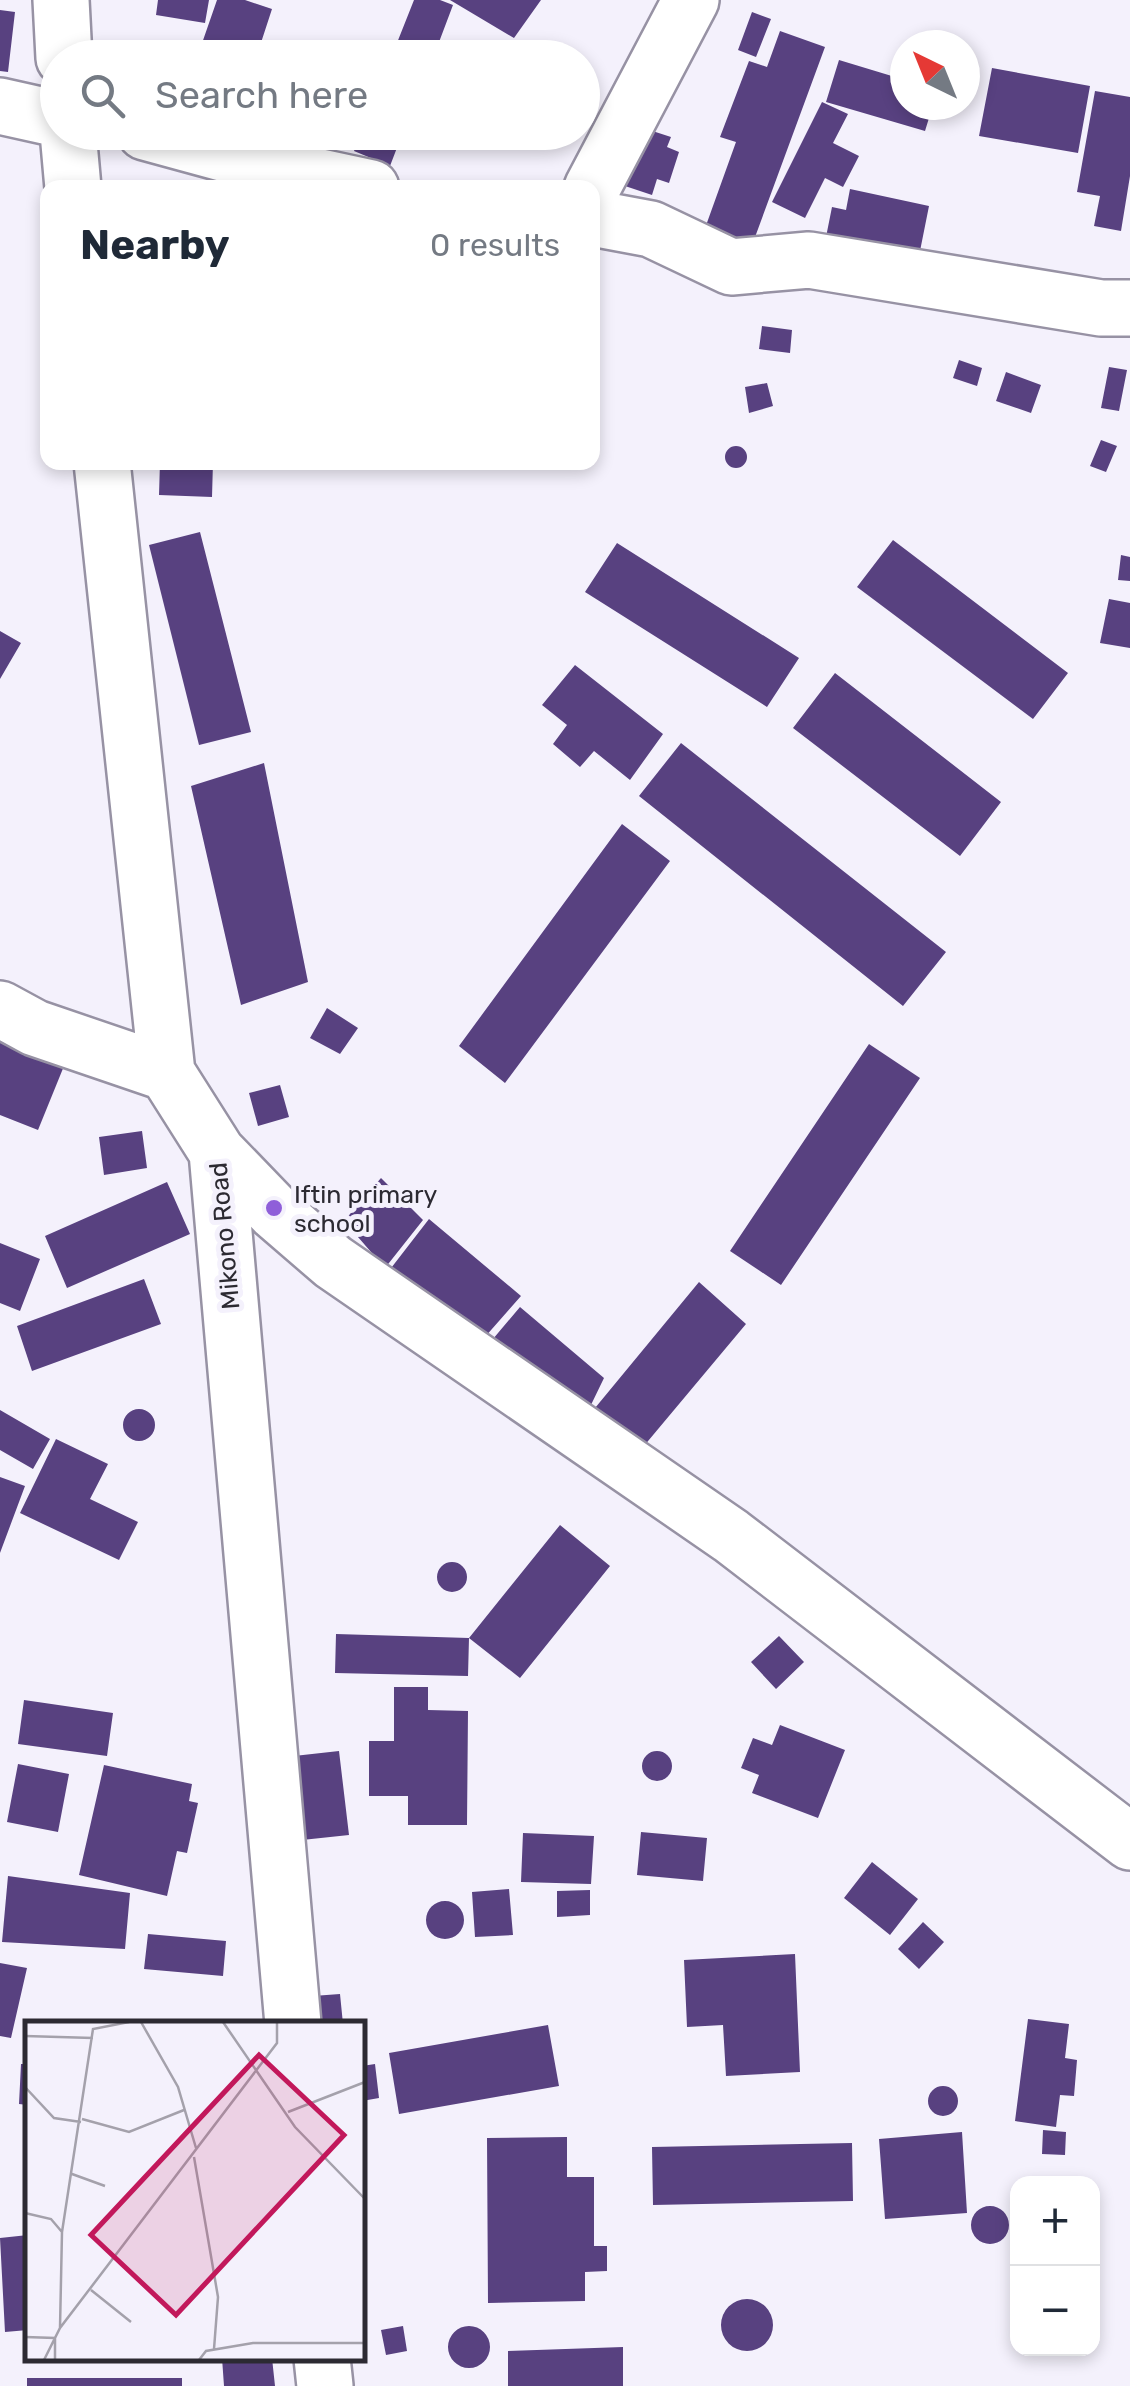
<!DOCTYPE html>
<meta charset="utf-8">
<style>
body{margin:0;font-family:Rubik,sans-serif;background:#f2f2f3;color:#1f2937}
.controls{position:absolute;right:30px;bottom:30px;display:grid;overflow:hidden;border-radius:20px;box-shadow:0 5px 15px #0003}
.controls button{width:90px;height:90px;display:grid;place-items:center;padding:0;border:0;border-bottom:2px solid #e0e1e3;background:#fff;color:#1f2937;font:50px sans-serif}
.compass{position:absolute;left:890px;top:30px;width:90px;height:90px;border-radius:50%;background:#fff;box-shadow:0 5px 15px #0003;rotate:317deg}
.list{margin:0;padding:0;list-style:none}
h2{display:flex;justify-content:space-between;align-items:center;height:130px;margin:0;padding:0 40px;font-size:42px}
h2 small{font-size:32px;font-weight:400;color:#747a83}
.icon{flex:none;width:55px;height:55px;fill:none;stroke:currentColor;stroke-width:2;stroke-linecap:round;stroke-linejoin:round}
.map{position:relative;flex:none;width:1130px;height:2386px;overflow:hidden}
.search{position:absolute;background:#fff;box-shadow:0 5px 15px #0003;left:40px;top:40px;width:560px;height:110px;display:flex;align-items:center;gap:25px;box-sizing:border-box;padding:0 35px;border-radius:55px;color:#747a83;font-size:38px}
.panel{position:absolute;background:#fff;box-shadow:0 5px 15px #0003;left:40px;top:180px;width:560px;height:290px;border-radius:20px}
.map>svg:first-child{display:block}
</style>
<div class="map">
<svg width="1130" height="2386" viewBox="0 0 1130 2386">
<rect width="100%" height="100%" fill="#f4f1fc"/>
<!-- building -->
<path fill="#584180" d="M 158,0 L 209,0 L 205,23 L 156,15 Z
M 217,0 L 245,0 L 272,9 L 256,58 L 226,58 L 200,49 Z
M 414,0 L 440,0 L 453,5 L 433,58 L 391,58 Z
M 450,0 L 541,0 L 514,38 Z
M 0,10 L 15,12 L 8,72 L 0,71 Z
M 752,12 L 771,19 L 756,57 L 738,50 Z
M 780,31 L 825,47 L 751,248 L 704,231 L 736,142 L 720,137 L 749,61 L 767,67 Z
M 115,42 L 116,58 L 86,58 L 86,43 Z
M 839,60 L 905,80 L 905,105 L 933,105 L 925,131 L 826,102 Z
M 992,68 L 1090,86 L 1078,153 L 979,136 Z
M 1095,91 L 1130,97 L 1130,176 L 1121,231 L 1094,226 L 1100,196 L 1077,192 Z
M 822,102 L 848,114 L 833,143 L 859,156 L 843,187 L 825,178 L 805,218 L 772,202 Z
M 637,126 L 671,137 L 667,147 L 679,152 L 669,183 L 657,179 L 652,195 L 619,184 Z
M 361,132 L 403,132 L 390,166 L 354,151 Z
M 850,189 L 929,206 L 916,271 L 823,252 L 832,207 L 846,210 Z
M 762,326 L 792,330 L 790,353 L 759,349 Z
M 959,360 L 982,368 L 977,386 L 953,378 Z
M 1109,367 L 1127,370 L 1119,411 L 1101,408 Z
M 1006,372 L 1041,385 L 1031,413 L 996,401 Z
M 767,383 L 773,406 L 749,413 L 745,387 Z
M 1101,440 L 1117,446 L 1106,472 L 1090,466 Z
M725 457a11 11 0 1 1 22 0a11 11 0 1 1-22 0Z
M 160,462 L 213,462 L 212,497 L 159,495 Z
M 200,532 L 251,732 L 199,745 L 149,545 Z
M 893,540 L 1068,673 L 1033,719 L 857,587 Z
M 617,543 L 799,658 L 767,707 L 585,592 Z
M 1121,555 L 1130,557 L 1130,581 L 1118,580 Z
M 1109,599 L 1130,603 L 1130,648 L 1100,643 Z
M 0,631 L 21,643 L 0,679 Z
M 575,665 L 663,734 L 630,780 L 594,751 L 580,767 L 553,744 L 567,725 L 542,705 Z
M 835,673 L 1001,802 L 960,856 L 793,728 Z
M 681,743 L 946,952 L 903,1006 L 639,796 Z
M 264,763 L 308,982 L 241,1005 L 191,786 Z
M 622,824 L 670,861 L 505,1083 L 459,1046 Z
M 327,1008 L 358,1028 L 340,1054 L 310,1038 Z
M 0,1041 L 64,1066 L 38,1130 L 0,1115 Z
M 869,1044 L 920,1078 L 781,1285 L 730,1251 Z
M 280,1085 L 289,1117 L 258,1126 L 249,1093 Z
M 142,1131 L 147,1168 L 104,1175 L 99,1137 Z
M 381,1178 L 423,1220 L 385,1268 L 344,1221 Z
M 167,1182 L 190,1234 L 67,1288 L 45,1236 Z
M 429,1219 L 521,1296 L 477,1346 L 388,1272 Z
M 0,1243 L 40,1259 L 20,1311 L 0,1303 Z
M 144,1279 L 161,1324 L 32,1371 L 17,1326 Z
M 699,1282 L 746,1324 L 633,1459 L 581,1425 Z
M 520,1307 L 604,1378 L 589,1409 L 482,1352 Z
M123 1425a16 16 0 1 1 32 0a16 16 0 1 1-32 0Z
M 0,1410 L 50,1439 L 33,1469 L 0,1450 Z
M 56,1439 L 108,1464 L 90,1499 L 138,1522 L 119,1560 L 20,1513 Z
M 0,1477 L 25,1486 L 0,1553 Z
M 560,1525 L 610,1566 L 520,1678 L 469,1638 Z
M437 1577a15 15 0 1 1 30 0a15 15 0 1 1-30 0Z
M 336,1634 L 469,1638 L 468,1676 L 335,1673 Z
M 779,1636 L 804,1662 L 776,1689 L 751,1662 Z
M 394,1687 L 428,1687 L 428,1710 L 468,1711 L 467,1825 L 408,1825 L 408,1796 L 369,1796 L 369,1741 L 394,1741 Z
M 24,1700 L 113,1713 L 107,1756 L 18,1744 Z
M 780,1725 L 845,1750 L 818,1818 L 752,1793 L 759,1775 L 741,1768 L 753,1738 L 772,1745 Z
M 339,1751 L 349,1835 L 302,1840 L 294,1756 Z
M642 1766a15 15 0 1 1 30 0a15 15 0 1 1-30 0Z
M 18,1764 L 69,1774 L 58,1832 L 7,1822 Z
M 104,1765 L 192,1784 L 189,1801 L 198,1803 L 187,1853 L 177,1851 L 167,1896 L 79,1875 Z
M 641,1832 L 707,1838 L 703,1881 L 637,1875 Z
M 523,1833 L 594,1836 L 591,1884 L 521,1882 Z
M 872,1862 L 918,1899 L 890,1935 L 844,1898 Z
M 8,1876 L 130,1893 L 125,1949 L 2,1942 Z
M 509,1889 L 513,1935 L 475,1937 L 472,1892 Z
M 590,1890 L 590,1915 L 557,1917 L 557,1891 Z
M426 1920a19 19 0 1 1 38 0a19 19 0 1 1-38 0Z
M 923,1922 L 944,1942 L 919,1969 L 898,1949 Z
M 148,1934 L 226,1941 L 223,1976 L 144,1969 Z
M 795,1954 L 800,2072 L 726,2076 L 723,2025 L 687,2027 L 684,1960 Z
M 0,1963 L 27,1968 L 11,2038 L 0,2036 Z
M 340,1994 L 343,2024 L 316,2024 L 313,1996 Z
M 1028,2019 L 1069,2024 L 1065,2058 L 1077,2060 L 1074,2096 L 1060,2095 L 1056,2127 L 1015,2121 Z
M 548,2025 L 559,2086 L 399,2114 L 389,2053 Z
M 21,2064 L 28,2064 L 28,2105 L 19,2104 Z
M 375,2064 L 379,2098 L 362,2101 L 362,2066 Z
M928 2101a15 15 0 1 1 30 0a15 15 0 1 1-30 0Z
M 1043,2130 L 1066,2132 L 1065,2155 L 1042,2154 Z
M 962,2132 L 967,2213 L 885,2219 L 879,2139 Z
M 567,2137 L 567,2177 L 594,2177 L 594,2246 L 607,2246 L 607,2271 L 585,2272 L 585,2301 L 488,2303 L 487,2138 Z
M 852,2143 L 853,2201 L 653,2205 L 652,2147 Z
M971 2225a19 19 0 1 1 38 0a19 19 0 1 1-38 0Z
M 28,2235 L 28,2330 L 5,2332 L 0,2238 Z
M 1092,2298 L 1100,2326 L 1092,2328 Z
M721 2325a26 26 0 1 1 52 0a26 26 0 1 1-52 0Z
M448 2347a21 21 0 1 1 42 0a21 21 0 1 1-42 0Z
M 403,2326 L 407,2351 L 386,2355 L 381,2330 Z
M 623,2347 L 623,2386 L 508,2386 L 508,2351 Z
M 222,2358 L 272,2358 L 275,2386 L 224,2386 Z
M 27,2378 L 182,2378 L 182,2386 L 27,2386 Z"/>
<g fill="none" stroke-linecap="round" stroke-linejoin="round">
<!-- minor casing -->
<g stroke="#9792a4" stroke-width="60">
<path id="minor" d="M 61,0 L 64,58
M 0,106 L 58,119
M 68,132 L 73,188
M 145,132 L 273,167 L 371,188
M 592,188 L 691,0
M 592,218 L 651,229 L 731,267 L 809,260 L 1101,308 L 1130,308
M 102,462 L 167,1073 L 217,1152 L 293,2024
M 0,1009 L 35,1028 L 167,1073
M 217,1152 L 275,1212 L 333,1262 L 731,1536 L 1130,1842
M 322,2358 L 325,2386"/>
</g>
<!-- minor -->
<use href="#minor" stroke="#fff" stroke-width="55"/>
</g>
<!-- markers -->
<circle fill="#8f5fd9" stroke="#f4f1fc" stroke-width="4" cx="274" cy="1208" r="10"/>
<g text-anchor="middle" stroke-width="10" stroke-linejoin="round" paint-order="stroke">
<!-- poi labels -->
<g font-size="25" fill="#2c2a32" stroke="#f4f1fc" text-anchor="start">
<text x="294" y="1203">Iftin primary<tspan x="294" dy="29">school</tspan></text>
</g>
<!-- street labels -->
<g font-size="25" fill="#2c2a32" stroke="#f4f1fc">
<text transform="translate(224 1236) rotate(-95)" y="9">Mikono Road</text>
</g>
</g>
<!-- overview -->
<g transform="translate(25 2021)">
<rect width="340" height="340" fill="#f4f1fc"/>
<path fill="none" stroke="#a4a1ab" stroke-width="2.5" d="M 116,1 L 153,66 L 171,127M 198,1 L 270,106 L 340,178M 0,15 L 68,17M 0,66 L 29,97 L 56,101M 263,91 L 340,61M 57,98 L 104,111 L 159,89M 169,136 L 193,276 L 189,328M 47,153 L 80,165M 0,192 L 26,198 L 37,211M 66,269 L 106,301M 35,307 L 37,211 L 68,8 L 104,1M 0,316 L 30,317 L 30,339M 19,339 L 35,307 L 252,22 L 252,1M 174,339 L 181,330 L 228,322 L 340,322"/>
<path fill="#c2185b" fill-opacity="0.15" stroke="#c2185b" stroke-width="5" d="M 234,34 L 319,114 L 151,294 L 66,214 Z"/>
<rect width="340" height="340" fill="none" stroke="#2c2a32" stroke-width="5"/>
</g>
</svg>
<div class="controls">
<button>+</button>
<button>−</button>
</div>
<svg class="compass" viewBox="-18 -18 36 36"><path d="M0-13l5 13h-10z" fill="#e53935"/><path d="M0 13l5-13h-10z" fill="#747a83"/></svg>
<div class="search"><svg class="icon" aria-label="search" viewBox="0 0 24 24"><circle cx="10" cy="10" r="6"/><path d="M15 15l6 6"/></svg>Search here</div>
<section class="panel">
<h2>Nearby<small>0 results</small></h2>
<ul class="list">
</ul>
</section>
</div>
